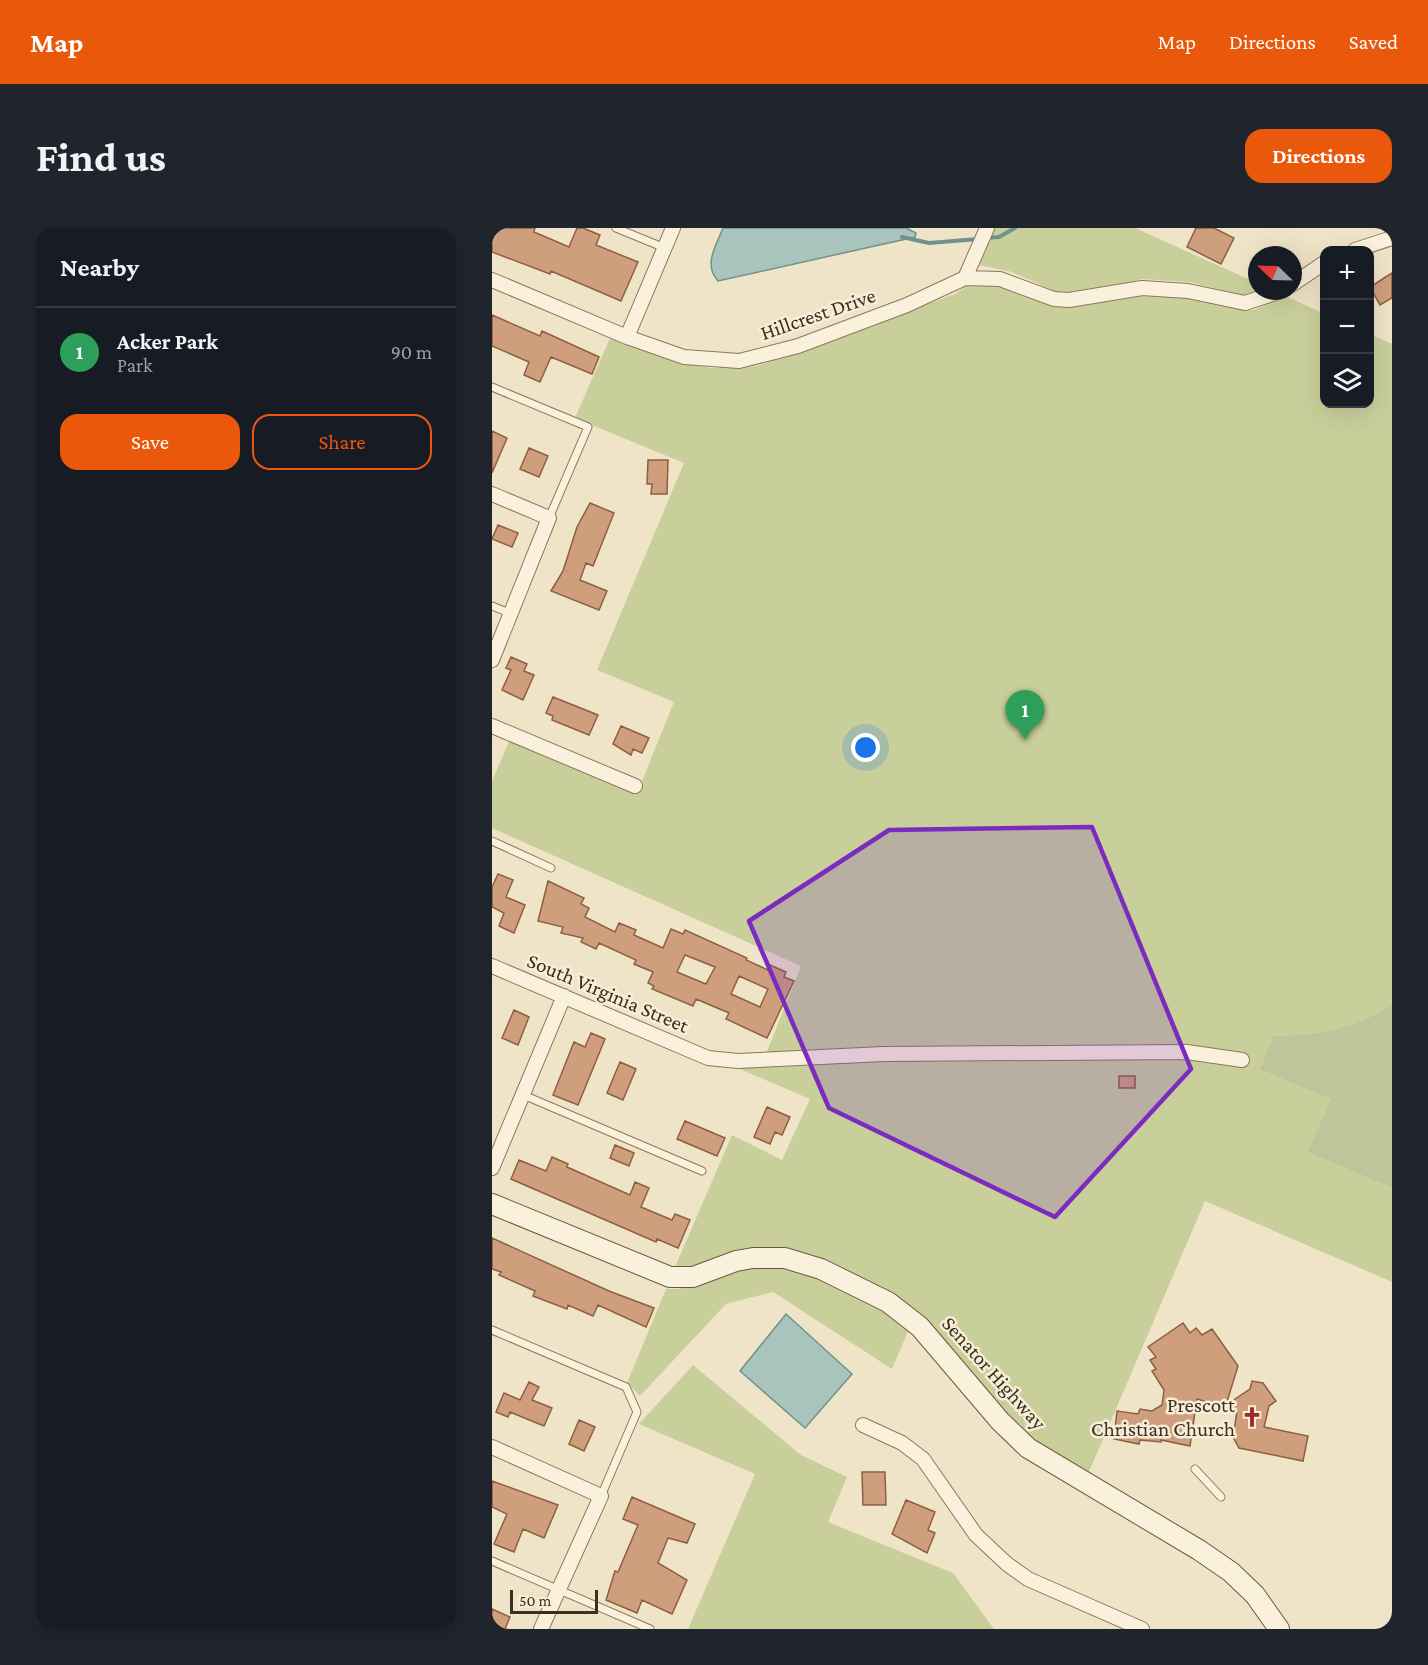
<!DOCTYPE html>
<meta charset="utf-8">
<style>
body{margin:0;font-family:"Crimson Pro",serif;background:#20242c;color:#f1f3f6}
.controls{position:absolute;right:18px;top:18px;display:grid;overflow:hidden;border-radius:12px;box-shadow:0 6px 24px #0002}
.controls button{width:54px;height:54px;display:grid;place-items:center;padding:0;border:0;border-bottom:2px solid #363941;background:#171b24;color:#f1f3f6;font:30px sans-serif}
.compass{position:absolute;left:756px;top:18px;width:54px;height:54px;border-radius:50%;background:#171b24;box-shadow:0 6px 24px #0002;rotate:293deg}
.scale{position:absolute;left:18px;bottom:15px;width:88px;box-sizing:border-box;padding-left:6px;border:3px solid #3d2e20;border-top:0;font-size:16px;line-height:21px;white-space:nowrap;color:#3d2e20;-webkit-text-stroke:4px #f7eed8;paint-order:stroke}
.you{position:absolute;left:374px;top:520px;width:21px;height:21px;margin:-15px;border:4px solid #fff;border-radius:50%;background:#1a73e8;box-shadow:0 0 0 9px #1a73e833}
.badge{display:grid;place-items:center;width:39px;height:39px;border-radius:50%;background:#ea580c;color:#fff;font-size:20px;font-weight:700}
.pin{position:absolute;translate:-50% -50px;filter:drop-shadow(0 2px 3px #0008)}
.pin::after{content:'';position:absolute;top:32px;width:21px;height:18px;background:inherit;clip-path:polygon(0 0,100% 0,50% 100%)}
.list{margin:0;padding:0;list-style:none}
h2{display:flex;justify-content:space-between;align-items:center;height:78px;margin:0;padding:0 24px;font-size:26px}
h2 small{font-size:20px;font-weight:400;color:#9ea1a6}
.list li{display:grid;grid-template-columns:39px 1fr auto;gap:18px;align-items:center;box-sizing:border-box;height:90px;padding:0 24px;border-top:2px solid #363941}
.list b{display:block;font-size:22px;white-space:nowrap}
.list p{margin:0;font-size:20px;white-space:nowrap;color:#9ea1a6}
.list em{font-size:20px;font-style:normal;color:#9ea1a6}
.actions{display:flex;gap:12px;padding:18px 24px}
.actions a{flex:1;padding:14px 0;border:2px solid #ea580c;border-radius:18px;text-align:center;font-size:21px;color:#ea580c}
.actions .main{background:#ea580c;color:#fff}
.icon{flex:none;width:33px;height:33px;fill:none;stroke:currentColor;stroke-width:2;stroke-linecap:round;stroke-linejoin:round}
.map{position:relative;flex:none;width:900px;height:1401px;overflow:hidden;border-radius:18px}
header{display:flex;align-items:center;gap:36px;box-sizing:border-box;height:84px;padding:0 30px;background:#ea580c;color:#fff}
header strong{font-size:28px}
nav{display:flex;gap:33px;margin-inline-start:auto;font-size:21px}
.intro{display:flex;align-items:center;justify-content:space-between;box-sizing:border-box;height:144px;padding:0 36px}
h1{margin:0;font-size:42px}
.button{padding:15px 27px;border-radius:18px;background:#ea580c;color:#fff;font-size:21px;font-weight:700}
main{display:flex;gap:36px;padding:0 36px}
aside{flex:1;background:#171b24;border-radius:18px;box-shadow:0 6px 24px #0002}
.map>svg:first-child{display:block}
</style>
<header>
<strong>Map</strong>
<nav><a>Map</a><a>Directions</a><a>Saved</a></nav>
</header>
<div class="intro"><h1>Find us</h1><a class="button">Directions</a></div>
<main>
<aside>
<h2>Nearby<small></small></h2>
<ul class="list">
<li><span class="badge" style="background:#2e9e5b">1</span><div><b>Acker Park</b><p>Park</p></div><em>90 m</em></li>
</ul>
<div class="actions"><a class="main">Save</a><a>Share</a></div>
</aside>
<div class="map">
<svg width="900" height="1401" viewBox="0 0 900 1401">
<rect width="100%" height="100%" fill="#f0e4c8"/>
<!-- green -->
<path fill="#c9cf9b" d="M 501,0 L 643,0 L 765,55 L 765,63 L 770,63 L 751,67 L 697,54 L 650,51 L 585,67 L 565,64 L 520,44 L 486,37 Z
M 480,54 L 509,58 L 559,76 L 648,65 L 696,68 L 742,80 L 761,82 L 794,68 L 832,86 L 832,176 L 878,176 L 878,106 L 900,116 L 900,777 C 857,802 830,806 782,808 L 839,871 L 817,924 L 900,960 L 900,1054 L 713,973 L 597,1244 L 555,1223 L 531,1203 L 444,1104 L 330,1033 L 292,1020 L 245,1024 L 204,1038 L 183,1039 L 240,907 L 290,932 L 318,871 L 236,836 L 272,831 L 309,738 L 0,600 L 0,553 L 18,511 L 141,564 L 146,563 L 182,474 L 105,442 L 192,235 L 83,190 L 118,110 L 178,131 L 219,140 L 265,138 L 463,66 Z
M 292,1038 C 336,1051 381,1072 417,1101 L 400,1141 L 281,1064 L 234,1076 L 148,1168 L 135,1155 L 174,1061 C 202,1062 207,1053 231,1045 C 251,1038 271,1039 292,1038 Z
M 201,1137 L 309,1227 L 355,1249 L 336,1294 L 461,1345 L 502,1401 L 196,1401 L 263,1246 L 147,1196 Z"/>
<!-- cemetery -->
<path fill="#bfc49a" d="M 900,777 L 900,960 L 816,924 L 839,871 L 768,841 L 782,808 C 830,806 857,802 900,777 Z"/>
<!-- water -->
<path fill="#a9c4bc" stroke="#6f938a" stroke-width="1.5" d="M 231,0 L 414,0 L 424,5 L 423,9 L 226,53 C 211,37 224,18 231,0 Z
M 294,1086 L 360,1146 L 313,1200 L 248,1143 Z"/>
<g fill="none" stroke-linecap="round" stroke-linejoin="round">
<!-- stream -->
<path stroke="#6f938a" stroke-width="4" d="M 410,9 L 437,15 L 486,11
M 493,10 L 507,9 L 523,0"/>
</g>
<!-- building -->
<path fill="#cf9f7d" stroke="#8d5f41" stroke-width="1.5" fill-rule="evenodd" d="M 0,0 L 43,0 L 42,4 L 77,19 L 85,0 L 91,0 L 108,7 L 104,17 L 146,34 L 129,73 L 59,43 L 58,46 L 0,24 Z
M 704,0 L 722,0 L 742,10 L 729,36 L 695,19 Z
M 900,45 L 900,70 L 888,77 L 878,59 Z
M 0,87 L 48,108 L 50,103 L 107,129 L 100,146 L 59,129 L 48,154 L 32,147 L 37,134 L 0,118 Z
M 0,203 L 15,210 L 0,245 Z
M 37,220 L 56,228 L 47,249 L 28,241 Z
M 156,232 L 176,232 L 175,266 L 159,266 L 160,256 L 155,256 Z
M 98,275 L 122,285 L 101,338 L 94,335 L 88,352 L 115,363 L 107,382 L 59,363 L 71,343 L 85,299 Z
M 6,297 L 26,305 L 20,319 L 0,311 Z
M 19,429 L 35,436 L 32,443 L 42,447 L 31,472 L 10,462 L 19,442 L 14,440 Z
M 61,469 L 106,487 L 97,507 L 60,492 L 61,488 L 54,485 Z
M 129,498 L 157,510 L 150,525 L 141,521 L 139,527 L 121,516 Z
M 6,646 L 21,652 L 14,669 L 33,677 L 22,705 L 7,698 L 12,685 L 0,679 L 0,659 Z
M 56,653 L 92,670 L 89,676 L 97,680 L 93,689 L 123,704 L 127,695 L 144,702 L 142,707 L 171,720 L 179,701 L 191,706 L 193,702 L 255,730 L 254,732 L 276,742 L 278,737 L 294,744 L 292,749 L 302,753 L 275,810 L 234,791 L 237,785 L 204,771 L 201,778 L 160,761 L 162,758 L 156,755 L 161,744 L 142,736 L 144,732 L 107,715 L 104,721 L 89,714 L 91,710 L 69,705 L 71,699 L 46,693 ZM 193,727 L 223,739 L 214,756 L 185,744 ZM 247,748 L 276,761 L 268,779 L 239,766 Z
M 22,782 L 37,789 L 26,817 L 10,810 Z
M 99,805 L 113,811 L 86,877 L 61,867 L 82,814 L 93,819 Z
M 128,834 L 144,841 L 131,872 L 115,865 Z
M 627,848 L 643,848 L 643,860 L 627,860 Z
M 275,879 L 298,889 L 290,907 L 283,904 L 278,916 L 262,909 Z
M 193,893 L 233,910 L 225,928 L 185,911 Z
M 123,917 L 142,925 L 137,938 L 118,930 Z
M 60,929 L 76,936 L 75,939 L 138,967 L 143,954 L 157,960 L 149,979 L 180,992 L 183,986 L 198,992 L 186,1020 L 165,1011 L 164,1014 L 19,951 L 27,932 L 54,943 Z
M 0,1010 L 117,1063 L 162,1080 L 154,1099 L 106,1077 L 101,1088 L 76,1077 L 75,1081 L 41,1068 L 43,1063 L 7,1047 L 9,1044 L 0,1041 Z
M 691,1095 L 698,1105 L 704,1100 L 710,1107 L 720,1101 L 746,1138 L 734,1177 L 758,1161 L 760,1153 L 771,1155 L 784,1173 L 777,1178 L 772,1199 L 816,1208 L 811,1233 L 747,1220 L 741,1209 L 745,1183 L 705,1171 L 698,1218 L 669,1212 L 669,1214 L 648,1212 L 647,1216 L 622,1211 L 625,1183 L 646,1186 L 648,1181 L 660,1183 L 670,1177 L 672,1162 L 660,1143 L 664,1141 L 658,1132 L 664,1129 L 656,1119 Z
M 37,1154 L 47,1159 L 40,1172 L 60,1180 L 52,1198 L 18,1184 L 16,1189 L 4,1184 L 12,1165 L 28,1172 Z
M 87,1192 L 103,1199 L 92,1223 L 77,1216 Z
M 370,1244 L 393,1244 L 394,1277 L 371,1277 Z
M 0,1253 L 66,1277 L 52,1310 L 31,1301 L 22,1324 L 2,1316 L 15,1286 L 0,1279 Z
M 140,1269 L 203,1296 L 195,1315 L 176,1310 L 166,1335 L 195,1352 L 180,1386 L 150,1372 L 145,1385 L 114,1372 L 123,1343 L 126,1344 L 146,1297 L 131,1291 Z
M 414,1272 L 443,1284 L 436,1302 L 443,1305 L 435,1325 L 400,1306 Z
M 0,1381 L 18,1389 L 13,1401 L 0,1401 Z"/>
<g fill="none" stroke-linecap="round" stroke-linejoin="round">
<!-- lane casing -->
<g stroke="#8d765c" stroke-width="9">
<path id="lane" d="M 124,0 L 173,20
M 0,159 L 96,199 L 57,290
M 0,378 L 20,386
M 0,613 L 59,640
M 29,866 L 210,943
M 0,1102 L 134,1159 L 145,1184 L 109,1268
M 703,1241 L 729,1269
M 0,1333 L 158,1401"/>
</g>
<!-- street casing -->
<g stroke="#8d765c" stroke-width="16">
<path id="street" d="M 863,22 L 900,10
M 473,50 L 508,51 L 562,71 L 577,72 L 650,60 L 696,63 L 753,75 L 789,63
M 0,52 L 135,109 L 192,129 L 247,133 L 306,118 L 415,77 L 473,50 L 495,0
M 801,56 L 832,35
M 135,109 L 181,0
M 0,266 L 57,290 L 0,432
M 0,498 L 143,558
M 0,738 L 216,830 L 246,833 L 392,826 L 695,824 L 750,832
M 0,940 L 72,768
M 371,1197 L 410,1215 L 431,1231 L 484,1307 L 515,1336 L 536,1351 L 650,1401
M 0,1219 L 109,1268 L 49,1401"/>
</g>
<!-- secondary casing -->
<g stroke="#6f573f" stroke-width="22">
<path id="secondary" d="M 0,976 L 178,1049 L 201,1049 L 244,1033 L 261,1030 L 293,1030 L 329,1041 L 396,1074 L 428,1099 L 508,1193 L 536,1220 L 707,1322 L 739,1344 L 763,1367 L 787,1401"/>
</g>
<!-- lane -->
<use href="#lane" stroke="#faf1dc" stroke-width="7"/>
<!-- street -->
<use href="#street" stroke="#faf1dc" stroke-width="14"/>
<!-- secondary -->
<use href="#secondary" stroke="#faf1dc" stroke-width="20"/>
</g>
<!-- marked area -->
<path fill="#7b2cbf" fill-opacity="0.2" stroke="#7b2cbf" stroke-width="4.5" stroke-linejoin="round" d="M 600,599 L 699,841 L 563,989 L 337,880 L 257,693 L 397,602 Z"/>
<!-- icons -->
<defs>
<g id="church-bare" transform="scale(1.62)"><path d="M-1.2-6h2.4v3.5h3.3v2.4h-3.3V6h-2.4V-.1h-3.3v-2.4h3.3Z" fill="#9e2a2b" stroke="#f7eed8" stroke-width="2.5" paint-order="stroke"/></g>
</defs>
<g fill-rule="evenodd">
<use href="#church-bare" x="760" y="1189"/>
</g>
<g text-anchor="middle" stroke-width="5" stroke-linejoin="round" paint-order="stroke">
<!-- street labels -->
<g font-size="21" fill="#3d2e20" stroke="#f7eed8">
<text transform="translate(326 86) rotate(-19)" y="7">Hillcrest Drive</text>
<text transform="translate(116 765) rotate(23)" y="7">South Virginia Street</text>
<text transform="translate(502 1145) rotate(48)" y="7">Senator Highway</text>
</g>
<!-- poi labels -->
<g font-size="21" fill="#3d2e20" stroke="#f7eed8" text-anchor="end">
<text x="743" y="1184">Prescott<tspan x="743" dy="24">Christian Church</tspan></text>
</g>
</g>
</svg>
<div class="controls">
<button>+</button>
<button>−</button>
<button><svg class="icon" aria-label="layers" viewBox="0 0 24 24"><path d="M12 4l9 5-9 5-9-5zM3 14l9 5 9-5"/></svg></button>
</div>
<svg class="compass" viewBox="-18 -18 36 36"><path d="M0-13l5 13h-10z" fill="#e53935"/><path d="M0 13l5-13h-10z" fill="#9ea1a6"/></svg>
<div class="scale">50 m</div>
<div class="you"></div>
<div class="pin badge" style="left:533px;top:512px;background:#2e9e5b">1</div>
</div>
</main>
